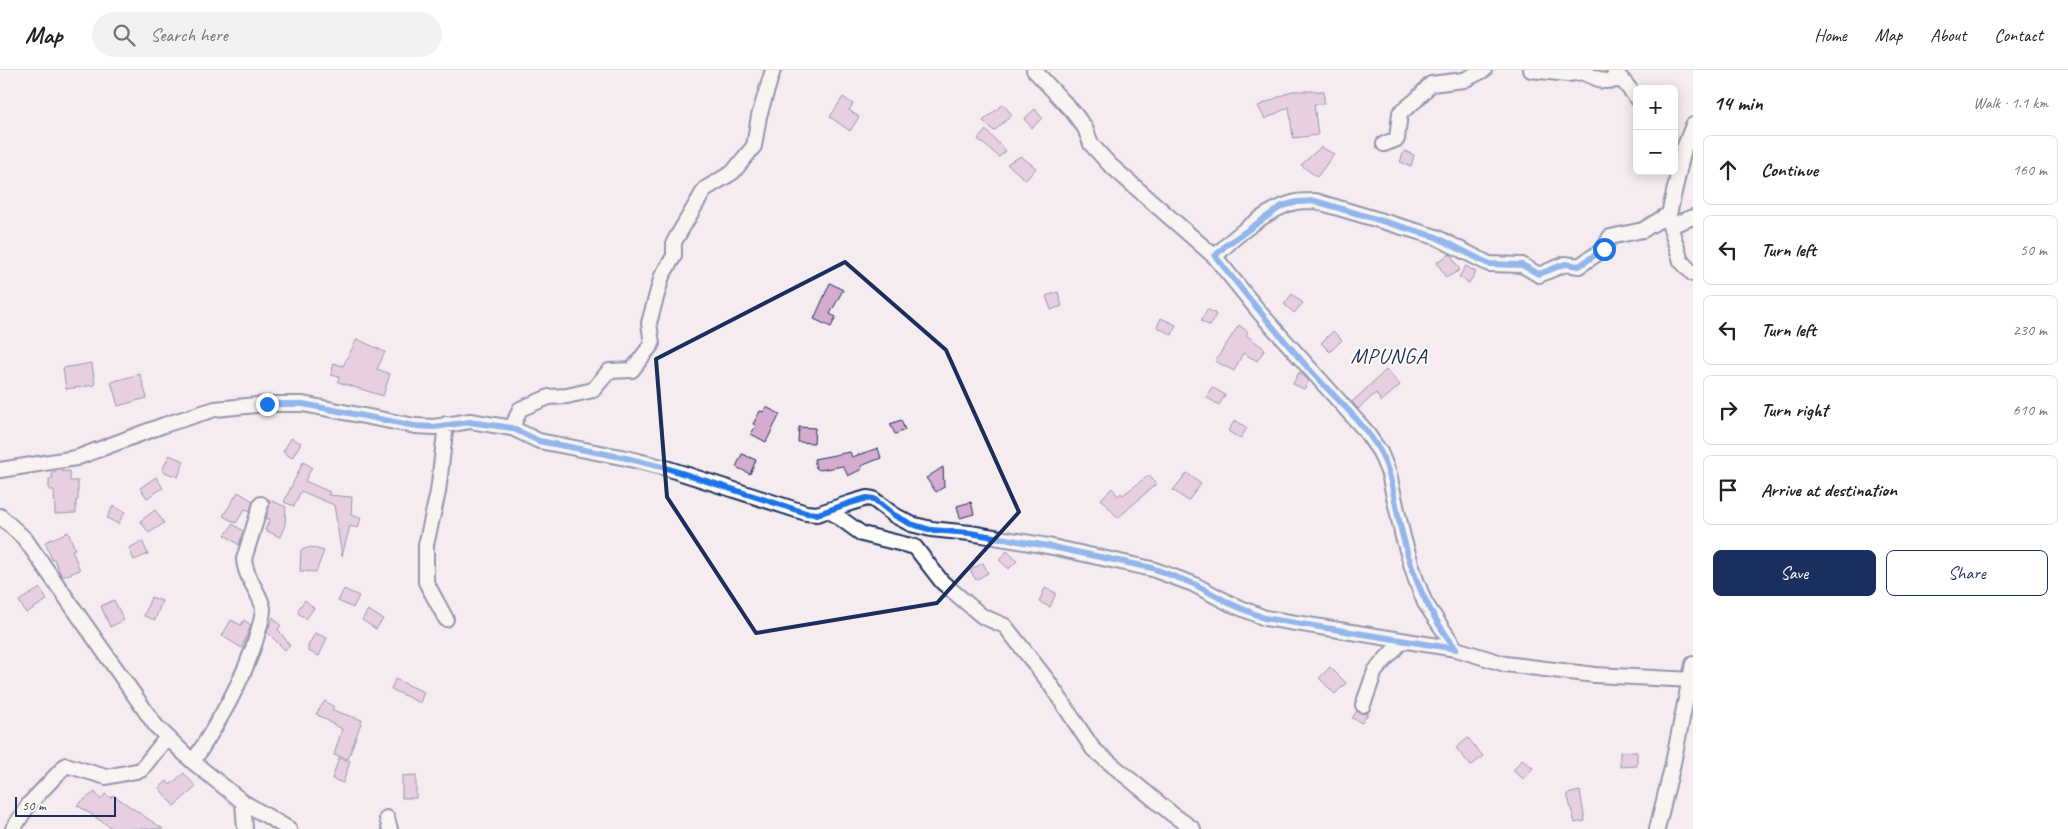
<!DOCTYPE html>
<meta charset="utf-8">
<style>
body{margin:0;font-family:Caveat,sans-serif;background:#f2f2f2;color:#222}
.controls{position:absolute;right:15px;top:15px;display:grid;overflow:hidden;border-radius:8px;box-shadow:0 2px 12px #0003}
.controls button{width:45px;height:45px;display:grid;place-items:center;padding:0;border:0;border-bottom:1px solid #e0e0e0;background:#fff;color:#222;font:25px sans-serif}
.scale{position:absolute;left:15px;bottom:12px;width:101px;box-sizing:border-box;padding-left:5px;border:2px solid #1b2f5e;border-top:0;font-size:14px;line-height:18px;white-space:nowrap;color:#1b2f5e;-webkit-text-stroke:4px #fdfcf7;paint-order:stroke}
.stop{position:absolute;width:15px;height:15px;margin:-11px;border:4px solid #1a73e8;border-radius:50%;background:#fff}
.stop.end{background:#1a73e8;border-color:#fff;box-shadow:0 1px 5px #0008}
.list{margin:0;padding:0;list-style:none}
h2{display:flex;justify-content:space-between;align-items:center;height:65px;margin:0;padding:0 20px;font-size:21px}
h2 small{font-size:16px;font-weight:400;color:#767676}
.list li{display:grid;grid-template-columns:32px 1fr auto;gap:15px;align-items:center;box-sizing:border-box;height:70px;margin:0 10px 10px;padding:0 10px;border:1px solid #e0e0e0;border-radius:8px}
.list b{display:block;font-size:19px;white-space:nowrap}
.list em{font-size:16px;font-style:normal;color:#767676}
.actions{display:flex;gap:10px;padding:15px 20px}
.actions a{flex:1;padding:11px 0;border:1px solid #1b2f5e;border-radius:8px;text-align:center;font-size:18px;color:#1b2f5e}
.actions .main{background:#1b2f5e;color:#fff}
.icon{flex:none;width:28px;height:28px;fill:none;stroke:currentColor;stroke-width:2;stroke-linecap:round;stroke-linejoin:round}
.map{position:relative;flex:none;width:1693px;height:759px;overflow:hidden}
header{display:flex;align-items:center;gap:30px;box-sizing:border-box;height:70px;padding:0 25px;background:#fff;border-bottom:1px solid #e0e0e0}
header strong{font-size:24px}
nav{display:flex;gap:28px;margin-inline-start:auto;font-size:18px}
.search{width:350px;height:45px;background:#f2f2f2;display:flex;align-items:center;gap:12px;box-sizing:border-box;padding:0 18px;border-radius:28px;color:#767676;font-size:19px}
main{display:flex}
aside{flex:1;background:#fff}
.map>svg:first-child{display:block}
</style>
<header>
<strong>Map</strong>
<div class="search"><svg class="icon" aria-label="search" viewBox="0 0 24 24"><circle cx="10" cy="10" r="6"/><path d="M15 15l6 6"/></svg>Search here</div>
<nav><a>Home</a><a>Map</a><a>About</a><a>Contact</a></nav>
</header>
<main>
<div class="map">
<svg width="1693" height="759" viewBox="0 0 1693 759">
<rect width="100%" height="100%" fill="#f5ecef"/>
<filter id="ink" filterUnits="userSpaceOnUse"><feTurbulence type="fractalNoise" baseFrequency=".02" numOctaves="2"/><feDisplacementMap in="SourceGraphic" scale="10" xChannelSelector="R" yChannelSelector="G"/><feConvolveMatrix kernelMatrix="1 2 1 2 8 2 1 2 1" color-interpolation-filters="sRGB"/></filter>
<g filter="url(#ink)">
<!-- building -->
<path fill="#d5abd0" stroke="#1b2f5e" d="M 1292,21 L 1324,21 L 1324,34 L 1314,34 L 1318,65 L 1293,68 L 1289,37 L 1265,49 L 1258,36 Z
M 843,27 L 853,34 L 849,40 L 859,47 L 850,61 L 830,47 Z
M 1003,34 L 1012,45 L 994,61 L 983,51 Z
M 1035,39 L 1042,48 L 1032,58 L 1024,49 Z
M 986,60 L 1006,81 L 999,87 L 978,69 Z
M 1321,77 L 1334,84 L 1317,107 L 1301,95 Z
M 1404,81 L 1414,85 L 1411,96 L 1400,92 Z
M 1021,86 L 1036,98 L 1026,110 L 1007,94 Z
M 1450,184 L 1460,200 L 1446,208 L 1437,192 Z
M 1466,196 L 1476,202 L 1469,213 L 1459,207 Z
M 830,213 L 843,220 L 830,244 L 836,247 L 831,257 L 814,249 Z
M 1058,222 L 1062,236 L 1051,240 L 1046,226 Z
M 1292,224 L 1303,233 L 1294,243 L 1284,234 Z
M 1207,239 L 1216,244 L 1210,256 L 1201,251 Z
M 1161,248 L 1176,255 L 1172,265 L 1157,257 Z
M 1239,255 L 1248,262 L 1246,265 L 1265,279 L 1257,291 L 1243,283 L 1234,301 L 1215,291 Z
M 1333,261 L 1342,270 L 1330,282 L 1321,273 Z
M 357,269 L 385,282 L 377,299 L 390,304 L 383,326 L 338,312 L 339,307 L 331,305 L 334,293 L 343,296 Z
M 92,293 L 95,315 L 66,319 L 63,298 Z
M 1386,300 L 1400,315 L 1381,332 L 1376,323 L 1358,339 L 1352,332 Z
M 1299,302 L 1309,311 L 1304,319 L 1293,314 Z
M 140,304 L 147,328 L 118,336 L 111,312 Z
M 1212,317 L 1225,325 L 1219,335 L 1206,327 Z
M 766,337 L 780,344 L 766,372 L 751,364 L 756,355 L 753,354 L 760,341 L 763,342 Z
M 901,350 L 905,360 L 895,364 L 890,354 Z
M 1235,350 L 1247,358 L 1240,369 L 1228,361 Z
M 799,357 L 815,358 L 814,373 L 798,372 Z
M 291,368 L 301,373 L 292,388 L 283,382 Z
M 878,378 L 881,388 L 861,396 L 862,399 L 848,406 L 843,396 L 820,400 L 816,398 L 814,389 L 850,382 L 852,387 Z
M 742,384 L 756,390 L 750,404 L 736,397 Z
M 169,385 L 184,391 L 178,407 L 162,401 Z
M 303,392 L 312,397 L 305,411 L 330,422 L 328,425 L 352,427 L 351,445 L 361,448 L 358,458 L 350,456 L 342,486 L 334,435 L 301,421 L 294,436 L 284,432 Z
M 943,397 L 944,417 L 936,422 L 926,408 Z
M 70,401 L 70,411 L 78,411 L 78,430 L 76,430 L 76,443 L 55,444 L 54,420 L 49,420 L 49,409 L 52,409 L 52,402 Z
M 1187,403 L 1201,414 L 1188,431 L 1173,420 Z
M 1149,405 L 1156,414 L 1118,448 L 1101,429 L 1112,418 L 1118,426 L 1121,423 L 1123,425 Z
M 156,407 L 163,418 L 147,428 L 140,418 Z
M 238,422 L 253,431 L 250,441 L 245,439 L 236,453 L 223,446 Z
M 268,429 L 286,437 L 285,455 L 280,467 L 265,460 L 270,449 L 266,448 L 269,436 Z
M 971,432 L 974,444 L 960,448 L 957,436 Z
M 113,436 L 125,442 L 118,454 L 107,448 Z
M 155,440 L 164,453 L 149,463 L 140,451 Z
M 233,454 L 243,461 L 239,475 L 225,465 Z
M 68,462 L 75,479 L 72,480 L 80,500 L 62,507 L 54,489 L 52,490 L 45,472 Z
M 142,471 L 148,484 L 134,490 L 129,478 Z
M 311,477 L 324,481 L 316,502 L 300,501 L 301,480 Z
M 1007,481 L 1017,491 L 1009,499 L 999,490 Z
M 983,493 L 988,503 L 976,510 L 970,500 Z
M 40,518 L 47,530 L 26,543 L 19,531 Z
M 1045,518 L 1056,523 L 1050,537 L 1039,532 Z
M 344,519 L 359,526 L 353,538 L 338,531 Z
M 151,527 L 162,531 L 155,550 L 144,546 Z
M 114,530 L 124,550 L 110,557 L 101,536 Z
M 305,530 L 314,538 L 306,549 L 298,543 L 299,538 Z
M 368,540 L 383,549 L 376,559 L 362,550 Z
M 273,547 L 281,556 L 278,559 L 290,576 L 285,580 L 267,562 Z
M 231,550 L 241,555 L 244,550 L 251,555 L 242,578 L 222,566 Z
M 315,563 L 327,568 L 319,586 L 308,581 L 308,576 Z
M 1330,597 L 1346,613 L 1335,624 L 1319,608 Z
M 395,609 L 424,622 L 420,633 L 391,619 Z
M 325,631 L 334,637 L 332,640 L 362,650 L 348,689 L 334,685 L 342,659 L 316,644 Z
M 1357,641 L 1364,644 L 1369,642 L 1362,653 L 1352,648 Z
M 1468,668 L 1483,686 L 1471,696 L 1456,678 Z
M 1620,682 L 1637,682 L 1637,696 L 1620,697 Z
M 339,688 L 350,691 L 343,713 L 332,709 Z
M 1522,689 L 1533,698 L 1524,709 L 1513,701 Z
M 184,703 L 196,717 L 174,736 L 159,718 L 167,711 L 170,715 Z
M 416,705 L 416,728 L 402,728 L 402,706 Z
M 1580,721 L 1585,751 L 1575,753 L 1567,724 Z
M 95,722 L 101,730 L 105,724 L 111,728 L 113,725 L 163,759 L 113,759 L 77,735 Z"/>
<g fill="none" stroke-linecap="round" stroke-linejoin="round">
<!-- minor casing -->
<g stroke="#1b2f5e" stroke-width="18">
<path id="minor" d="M 1034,0 L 1073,42 L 1085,58 L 1091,74 L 1109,94 L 1215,187 L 1261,244 L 1364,359 L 1380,382 L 1389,404 L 1403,467 L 1416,510 L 1425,533 L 1456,579 L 1505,594 L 1595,605 L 1693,610
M 1531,0 L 1568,4 L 1582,2 L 1603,11 L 1622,10
M 1614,0 L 1637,28
M 1693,55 L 1684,78 L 1668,149 L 1681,191 L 1693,204
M 1384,74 L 1397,69 L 1400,43 L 1416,30 L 1431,14 L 1464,10 L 1484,0
M 1670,156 L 1693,147
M 1215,187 C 1233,167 1269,138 1296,132 C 1302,131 1309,131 1315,131 L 1436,167 L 1489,194 L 1522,195 L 1539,205 L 1565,194 L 1579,196 L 1604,179 L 1610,167 L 1643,160 L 1669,144
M 446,354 L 438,422 L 426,475 L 426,512 L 446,549
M 512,358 L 520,339 L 549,327 L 567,326 L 593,320 L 609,301 L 632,300 L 652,274 L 649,253 L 662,206 L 674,186 L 674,172 L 705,119 L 733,102 L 754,76 L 759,46 L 773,0
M 0,400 L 76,388 L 164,355 L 215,339 L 267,334 L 303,334 L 415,356 L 434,357 L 470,351 L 512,358 L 539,371 L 626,388 L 666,398 L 806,443 L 817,444 L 850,433 L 867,428 L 873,429 L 894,445 L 911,454 L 931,459 L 970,463 L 1048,476 L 1152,499 L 1193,514 L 1231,534 L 1265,548 L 1456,579
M 830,441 L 862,464 L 915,477 L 942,512 L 982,546 L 1005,556 L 1048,611 L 1093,679 L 1172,744 L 1193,759
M 0,446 L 25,469 L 156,656 L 193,692 L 243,732 L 289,759
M 1363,635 L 1375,601 L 1402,571
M 193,692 C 219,651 245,609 258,562 C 260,555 263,546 263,539 C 262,525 245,509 244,489 L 261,434
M 243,732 L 245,759
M 387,748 L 390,759
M 13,759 L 29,734 L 66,695 L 106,707 L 141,700 L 167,667
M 1657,759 L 1672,698 L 1693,594"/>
</g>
<!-- minor -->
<use href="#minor" stroke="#fdfcf7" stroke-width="14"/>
</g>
</g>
<g fill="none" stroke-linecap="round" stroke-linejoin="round" filter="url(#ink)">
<!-- route -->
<path stroke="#1a73e8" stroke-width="6" d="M 267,334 L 303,334 L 415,356 L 434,357 L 470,352 L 512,358 L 539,371 L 626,388 L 666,398 L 806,443 L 818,444 L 850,433 L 867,428 L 874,429 L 894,445 L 911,454 L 931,460 L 970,463 L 1048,476 L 1152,498 L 1194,514 L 1231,534 L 1264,548 L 1456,579 C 1429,544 1414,511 1403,467 C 1395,439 1394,410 1381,383 C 1365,353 1332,325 1310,300 C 1277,263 1246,225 1215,186 L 1225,176 L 1282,136 L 1297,132 L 1315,131 L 1436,167 L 1489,194 L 1522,195 L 1539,204 L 1565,194 L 1579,196 L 1604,179"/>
</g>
<!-- marked area -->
<path d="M0 0H1693V759H0ZM 845,192 L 946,280 L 1019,442 L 937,533 L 756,563 L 667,427 L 656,289 Z" fill="#f5ecef" fill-opacity=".55" fill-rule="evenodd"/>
<path fill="none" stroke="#1b2f5e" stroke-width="4" stroke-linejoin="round" d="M 845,192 L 946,280 L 1019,442 L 937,533 L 756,563 L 667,427 L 656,289 Z"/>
<g text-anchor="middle" stroke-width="4" stroke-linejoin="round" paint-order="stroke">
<!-- quarter labels -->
<g font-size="22" letter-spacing="1" fill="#1b2f5e" stroke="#fdfcf7">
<text x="1389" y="293">MPUNGA</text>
</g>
</g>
</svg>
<div class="controls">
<button>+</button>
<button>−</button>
</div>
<div class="scale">50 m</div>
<div class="stop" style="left:1604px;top:179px"></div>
<div class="stop end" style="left:267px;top:334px"></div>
</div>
<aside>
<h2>14 min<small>Walk · 1.1 km</small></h2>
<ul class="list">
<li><svg class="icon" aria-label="ahead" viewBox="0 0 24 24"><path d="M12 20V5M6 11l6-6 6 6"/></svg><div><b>Continue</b></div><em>160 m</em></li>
<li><svg class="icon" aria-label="left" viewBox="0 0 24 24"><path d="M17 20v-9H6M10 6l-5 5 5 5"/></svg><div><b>Turn left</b></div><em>50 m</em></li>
<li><svg class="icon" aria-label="left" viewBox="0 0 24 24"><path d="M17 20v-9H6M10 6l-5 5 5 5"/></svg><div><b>Turn left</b></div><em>230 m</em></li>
<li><svg class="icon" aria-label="right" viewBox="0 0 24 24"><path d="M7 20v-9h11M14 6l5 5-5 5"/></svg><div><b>Turn right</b></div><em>610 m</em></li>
<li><svg class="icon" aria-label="arrive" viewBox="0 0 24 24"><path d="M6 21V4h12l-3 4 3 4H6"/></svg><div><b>Arrive at destination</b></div></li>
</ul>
<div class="actions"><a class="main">Save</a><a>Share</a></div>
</aside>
</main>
